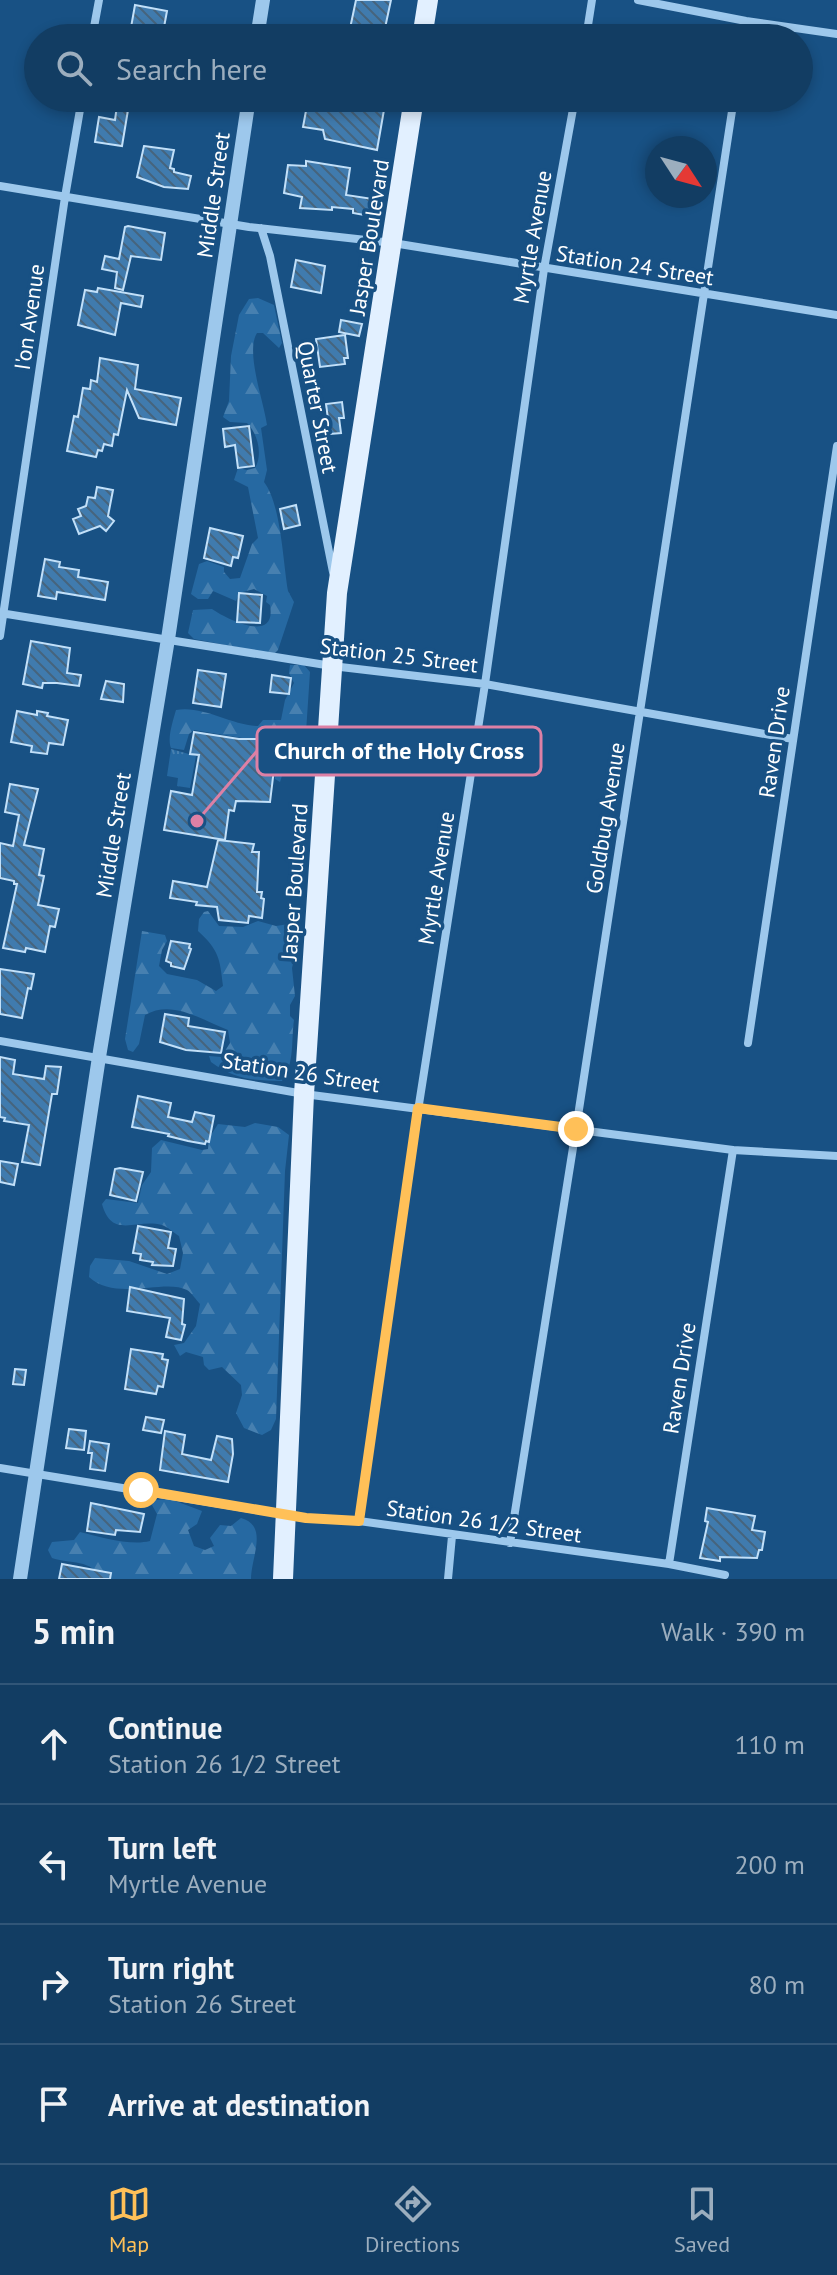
<!DOCTYPE html>
<meta charset="utf-8">
<style>
body{margin:0;font-family:"PT Sans",sans-serif;background:#1f486c;color:#f1f3f6}
.compass{position:absolute;left:645px;top:136px;width:72px;height:72px;border-radius:50%;background:#123d63;box-shadow:0 4px 12px #0003;rotate:126deg}
.stop{position:absolute;width:24px;height:24px;margin:-18px;border:6px solid #ffc058;border-radius:50%;background:#fff}
.stop.end{background:#ffc058;border-color:#fff;box-shadow:0 2px 8px #0008}
.list{margin:0;padding:0;list-style:none}
h2{display:flex;justify-content:space-between;align-items:center;height:104px;margin:0;padding:0 32px;font-size:34px}
h2 small{font-size:26px;font-weight:400;color:#9caebe}
.list li{display:grid;grid-template-columns:52px 1fr auto;gap:24px;align-items:center;box-sizing:border-box;height:120px;padding:0 32px;border-top:2px solid #315678}
.list b{display:block;font-size:30px;white-space:nowrap}
.list p{margin:0;font-size:26px;white-space:nowrap;color:#9caebe}
.list em{font-size:26px;font-style:normal;color:#9caebe}
.icon{flex:none;width:44px;height:44px;fill:none;stroke:currentColor;stroke-width:2;stroke-linecap:round;stroke-linejoin:round}
.map{position:relative;flex:none;width:837px;height:1579px;overflow:hidden}
.search{position:absolute;background:#123d63;box-shadow:0 4px 12px #0003;left:24px;right:24px;top:24px;height:88px;display:flex;align-items:center;gap:20px;box-sizing:border-box;padding:0 28px;border-radius:44px;color:#9caebe;font-size:30px}
.sheet{height:584px;background:#123d63}
nav{display:flex;justify-content:space-around;align-items:center;box-sizing:border-box;height:112px;border-top:2px solid #315678;background:#123d63;font-size:22px;color:#9caebe}
nav a{display:grid;justify-items:center;gap:4px}
nav .on{color:#ffc058}
.map>svg:first-child{display:block}
</style>
<div class="map">
<svg width="837" height="1579" viewBox="0 0 837 1579">
<defs>
<pattern id="forest-firs" width="22" height="20" patternUnits="userSpaceOnUse" patternTransform="scale(2)"><rect width="22" height="20" fill="#2669a2"/><path d="M5 1l3.5 6h-7zM16 11l3.5 6h-7z" fill="#4780b0"/></pattern>
<pattern id="park-tufts" width="24" height="20" patternUnits="userSpaceOnUse" patternTransform="scale(2)"><rect width="24" height="20" fill="#2669a2"/><path d="M3 7l-1-3M5 7V3M7 7l1-3M15 17l-1-3M17 17v-4M19 17l1-3" fill="none" stroke="#4780b0"/></pattern>
<pattern id="building-back-hatch" width="6" height="6" patternUnits="userSpaceOnUse" patternTransform="scale(2)"><rect width="6" height="6" fill="#407bae"/><path d="M-1 5l2 2M0 0l6 6M5-1l2 2" fill="none" stroke="#46647d"/></pattern>
</defs>
<rect width="100%" height="100%" fill="#185184"/>
<!-- forest -->
<path fill="url(#forest-firs)" d="M 258,298 L 274,305 L 282,343 L 279,348 L 263,333 L 257,333 C 245,351 264,402 267,425 L 261,428 L 267,470 L 264,482 C 281,504 283,562 288,591 L 294,602 L 278,650 L 274,654 L 194,639 L 188,633 L 193,610 L 212,609 C 228,620 277,644 270,605 L 266,602 L 267,596 L 254,589 L 239,593 L 236,601 L 213,591 L 208,599 L 198,599 L 191,594 L 199,564 L 207,561 L 224,567 L 224,572 L 230,579 L 240,578 L 252,544 L 258,538 L 248,487 L 234,480 L 238,468 L 247,470 L 255,468 C 263,455 258,434 247,423 L 230,422 L 223,417 L 229,401 L 231,356 L 239,315 L 249,299 Z
M 290,665 L 304,665 L 310,672 L 305,747 L 285,766 L 280,782 L 275,779 L 273,750 L 267,745 L 267,738 L 242,738 L 194,730 L 189,734 L 184,750 L 171,748 C 167,738 173,721 176,710 C 203,705 230,725 258,726 L 263,720 L 281,720 L 285,700 L 294,683 L 289,673 Z
M 208,911 L 219,926 L 243,927 L 258,921 L 276,926 L 289,924 L 297,930 L 297,946 L 292,968 L 295,996 L 290,1005 L 290,1016 L 294,1020 C 291,1040 295,1063 282,1081 C 252,1080 236,1080 211,1062 L 209,1056 L 221,1057 L 230,1043 L 228,1030 C 202,1020 172,999 145,1015 L 139,1044 L 133,1052 L 128,1050 L 125,1039 L 142,931 L 165,935 L 167,941 L 162,950 L 159,966 L 167,974 L 197,980 L 216,991 L 223,986 C 220,959 219,950 198,931 L 199,919 L 204,912 Z
M 255,1123 L 278,1127 L 289,1135 L 285,1171 L 276,1419 L 271,1430 L 262,1435 L 244,1428 L 236,1413 L 242,1395 L 241,1385 L 222,1367 L 209,1370 L 204,1365 L 203,1357 L 186,1352 L 180,1356 L 174,1345 L 184,1343 L 196,1326 L 200,1304 C 196,1300 192,1293 187,1290 C 165,1278 116,1302 89,1277 L 90,1266 L 95,1258 L 129,1261 L 167,1274 L 180,1269 L 183,1253 L 179,1236 C 174,1233 168,1227 162,1225 C 136,1218 112,1240 102,1204 L 106,1199 L 138,1203 L 142,1185 L 151,1172 L 152,1148 L 161,1140 L 202,1150 L 208,1149 L 209,1138 L 218,1124 L 245,1127 Z
M 170,1499 L 202,1511 L 197,1524 L 188,1530 L 194,1546 L 205,1550 L 214,1546 L 210,1538 L 220,1525 L 231,1526 L 241,1518 C 269,1526 251,1557 251,1579 L 101,1579 C 93,1559 69,1564 52,1558 L 48,1550 L 52,1542 L 74,1540 L 80,1532 C 99,1537 131,1546 150,1541 L 157,1514 L 152,1505 L 154,1500 Z"/>
<!-- park -->
<path fill="url(#park-tufts)" d="M 171,749 L 196,756 L 190,788 L 177,786 L 178,778 L 167,776 Z"/>
<!-- building -->
<path fill="url(#building-back-hatch)" stroke="#c2e0f9" stroke-width="2" d="M 356,0 L 391,0 L 385,28 L 388,28 L 386,38 L 348,38 Z
M 135,5 L 167,11 L 162,38 L 130,33 Z
M 118,98 L 130,98 L 122,146 L 95,142 L 99,117 L 115,120 Z
M 332,98 L 385,104 L 377,150 L 325,139 L 323,130 L 303,127 L 308,100 L 331,104 Z
M 144,146 L 174,150 L 170,168 L 174,169 L 174,172 L 191,176 L 188,189 L 164,187 L 137,177 Z
M 306,161 L 350,168 L 346,195 L 373,199 L 370,216 L 353,213 L 353,209 L 332,207 L 332,210 L 300,208 L 302,197 L 284,193 L 288,165 L 306,166 Z
M 128,226 L 165,233 L 161,260 L 131,256 L 123,290 L 115,288 L 117,272 L 102,269 L 105,256 L 119,259 L 125,227 Z
M 296,260 L 325,266 L 321,293 L 291,287 Z
M 98,288 L 143,296 L 141,307 L 121,303 L 115,335 L 78,325 L 85,290 L 97,292 Z
M 341,320 L 362,324 L 359,336 L 339,332 Z
M 345,335 L 348,358 L 344,358 L 345,364 L 320,367 L 316,339 Z
M 100,358 L 138,365 L 135,389 L 181,398 L 176,425 L 139,418 L 127,390 L 118,435 L 114,434 L 112,446 L 104,444 L 102,451 L 98,450 L 96,457 L 67,451 L 74,416 L 78,417 L 83,388 L 90,389 L 91,380 L 97,382 Z
M 342,402 L 344,418 L 339,418 L 341,433 L 330,434 L 326,404 Z
M 249,426 L 254,466 L 238,468 L 235,445 L 225,447 L 223,429 Z
M 97,487 L 113,490 L 108,516 L 114,521 L 106,531 L 100,526 L 79,534 L 73,519 L 81,516 L 78,509 L 86,506 L 88,497 L 95,498 Z
M 296,505 L 300,525 L 284,529 L 280,509 Z
M 210,528 L 243,536 L 238,558 L 233,557 L 231,566 L 204,558 Z
M 45,559 L 60,562 L 59,567 L 79,570 L 78,577 L 108,582 L 105,600 L 57,592 L 56,599 L 38,596 Z
M 239,593 L 262,595 L 260,623 L 237,622 Z
M 31,641 L 70,648 L 67,673 L 81,675 L 79,686 L 57,683 L 43,683 L 42,688 L 23,684 Z
M 198,670 L 226,674 L 221,707 L 193,703 Z
M 272,675 L 291,678 L 289,694 L 270,692 Z
M 106,681 L 124,684 L 123,702 L 101,699 Z
M 17,711 L 37,715 L 37,711 L 48,713 L 47,716 L 68,720 L 63,745 L 49,743 L 47,754 L 31,752 L 32,746 L 11,742 Z
M 194,732 L 239,739 L 267,739 L 266,751 L 272,751 L 271,770 L 274,769 L 270,802 L 236,801 L 234,811 L 229,810 L 225,840 L 164,830 L 171,791 L 192,795 L 199,755 L 190,754 Z
M 10,784 L 38,789 L 24,845 L 44,849 L 39,875 L 44,876 L 38,905 L 59,909 L 55,927 L 50,926 L 45,952 L 26,948 L 25,952 L 3,948 L 17,884 L 14,884 L 14,881 L 0,878 L 0,843 L 13,846 L 19,815 L 5,812 Z
M 218,840 L 254,844 L 252,852 L 259,852 L 257,892 L 262,892 L 261,898 L 264,899 L 262,918 L 249,916 L 248,923 L 219,920 L 217,907 L 196,905 L 197,902 L 170,898 L 173,881 L 207,887 Z
M 171,941 L 190,944 L 189,948 L 191,949 L 184,969 L 171,966 L 171,963 L 166,961 Z
M 0,969 L 34,974 L 31,989 L 28,988 L 22,1018 L 0,1014 Z
M 165,1014 L 189,1018 L 188,1026 L 225,1032 L 221,1053 L 186,1050 L 160,1042 Z
M 0,1057 L 15,1060 L 13,1074 L 44,1079 L 46,1066 L 61,1067 L 57,1094 L 52,1094 L 40,1165 L 22,1162 L 29,1125 L 4,1121 L 5,1118 L 0,1117 Z
M 138,1096 L 171,1103 L 168,1117 L 173,1118 L 192,1122 L 195,1112 L 214,1116 L 209,1142 L 206,1141 L 205,1144 L 188,1141 L 168,1136 L 169,1134 L 132,1127 Z
M 0,1161 L 18,1164 L 14,1185 L 0,1182 Z
M 120,1168 L 143,1172 L 136,1201 L 110,1195 L 115,1169 Z
M 138,1226 L 171,1232 L 168,1248 L 176,1249 L 173,1266 L 152,1265 L 153,1262 L 140,1260 L 141,1254 L 133,1253 Z
M 130,1287 L 184,1299 L 182,1324 L 185,1325 L 181,1340 L 166,1337 L 170,1318 L 127,1311 Z
M 131,1349 L 163,1354 L 162,1359 L 168,1360 L 163,1387 L 158,1386 L 156,1394 L 125,1389 Z
M 15,1369 L 26,1370 L 24,1385 L 13,1384 Z
M 146,1417 L 164,1420 L 161,1433 L 143,1430 Z
M 69,1429 L 86,1431 L 84,1450 L 66,1448 Z
M 165,1431 L 185,1435 L 182,1454 L 211,1460 L 217,1436 L 232,1439 L 233,1454 L 228,1482 L 160,1470 Z
M 90,1441 L 109,1444 L 105,1471 L 90,1469 L 92,1453 L 88,1453 Z
M 91,1503 L 144,1514 L 140,1532 L 116,1530 L 115,1535 L 87,1531 Z
M 707,1508 L 755,1516 L 752,1530 L 765,1532 L 762,1550 L 759,1550 L 757,1558 L 720,1557 L 720,1561 L 700,1558 L 708,1522 L 705,1521 Z
M 62,1564 L 111,1573 L 110,1579 L 59,1579 Z"/>
<g fill="none" stroke-linecap="round" stroke-linejoin="round">
<!-- minor -->
<path stroke="#9dc8ec" stroke-width="8" d="M 638,0 L 746,21 L 837,34
M 92,38 L 99,0
M 586,38 L 592,0
M 743,38 L 746,21
M 0,186 L 249,227 L 393,243 L 837,315
M 261,228 L 270,256 L 333,572
M 0,613 L 332,666 L 485,684 L 793,739
M 0,636 L 65,197 L 82,98
M 0,1041 L 304,1094 L 733,1150 L 837,1156
M 748,1043 L 837,446
M 0,1468 L 306,1518 L 359,1521 L 669,1564 L 725,1575
M 359,1521 L 417,1117 L 485,684 L 544,269 L 575,98
M 510,1543 L 576,1129 L 734,98
M 669,1564 L 733,1150
M 448,1579 L 452,1536"/>
<!-- tertiary -->
<path stroke="#9dc8ec" stroke-width="14" d="M 257,38 L 263,0
M 20,1579 L 99,1057 L 168,639 L 249,98"/>
<!-- primary -->
<path stroke="#e2f0ff" stroke-width="20" d="M 422,38 L 428,0
M 283,1579 L 304,1094 L 337,593 L 414,98"/>
</g>
<g fill="none" stroke-linecap="round" stroke-linejoin="round">
<!-- route -->
<path stroke="#ffc058" stroke-width="10" d="M 141,1490 L 306,1518 L 359,1521 L 418,1108 L 576,1129"/>
</g>
<g text-anchor="middle" stroke-width="7" stroke-linejoin="round" paint-order="stroke">
<!-- street labels -->
<g font-size="22" fill="#fff" stroke="#185184">
<text transform="translate(213 195) rotate(-82)" y="8">Middle Street</text>
<text transform="translate(369 237) rotate(-81)" y="8">Jasper Boulevard</text>
<text transform="translate(532 237) rotate(-80)" y="8">Myrtle Avenue</text>
<text transform="translate(635 265) rotate(9)" y="8">Station 24 Street</text>
<text transform="translate(29 317) rotate(-82)" y="8">I'on Avenue</text>
<text transform="translate(318 407) rotate(79)" y="8">Quarter Street</text>
<text transform="translate(399 655) rotate(7)" y="8">Station 25 Street</text>
<text transform="translate(774 742) rotate(-82)" y="8">Raven Drive</text>
<text transform="translate(605 818) rotate(-81)" y="8">Goldbug Avenue</text>
<text transform="translate(113 835) rotate(-81)" y="8">Middle Street</text>
<text transform="translate(436 878) rotate(-81)" y="8">Myrtle Avenue</text>
<text transform="translate(294 882) rotate(-86)" y="8">Jasper Boulevard</text>
<text transform="translate(301 1072) rotate(9)" y="8">Station 26 Street</text>
<text transform="translate(679 1378) rotate(-81)" y="8">Raven Drive</text>
<text transform="translate(484 1521) rotate(8)" y="8">Station 26 1/2 Street</text>
</g>
</g>
<!-- callouts -->
<path fill="none" stroke="#dd80a5" stroke-width="3" d="M197 821L257 751"/>
<circle fill="#dd80a5" stroke="#185184" stroke-width="3" cx="197" cy="821" r="8"/>
<rect fill="#185184" stroke="#dd80a5" stroke-width="3" x="257" y="727" width="284" height="48" rx="8"/>
<g font-size="24" text-anchor="middle" font-weight="bold" fill="#fff">
<text x="399" y="759">Church of the Holy Cross</text>
</g>
</svg>
<svg class="compass" viewBox="-18 -18 36 36"><path d="M0-13l5 13h-10z" fill="#e53935"/><path d="M0 13l5-13h-10z" fill="#9caebe"/></svg>
<div class="stop" style="left:141px;top:1490px"></div>
<div class="stop end" style="left:576px;top:1129px"></div>
<div class="search"><svg class="icon" aria-label="search" viewBox="0 0 24 24"><circle cx="10" cy="10" r="6"/><path d="M15 15l6 6"/></svg>Search here</div>
</div>
<section class="sheet">
<h2>5 min<small>Walk · 390 m</small></h2>
<ul class="list">
<li><svg class="icon" aria-label="ahead" viewBox="0 0 24 24"><path d="M12 20V5M6 11l6-6 6 6"/></svg><div><b>Continue</b><p>Station 26 1/2 Street</p></div><em>110 m</em></li>
<li><svg class="icon" aria-label="left" viewBox="0 0 24 24"><path d="M17 20v-9H6M10 6l-5 5 5 5"/></svg><div><b>Turn left</b><p>Myrtle Avenue</p></div><em>200 m</em></li>
<li><svg class="icon" aria-label="right" viewBox="0 0 24 24"><path d="M7 20v-9h11M14 6l5 5-5 5"/></svg><div><b>Turn right</b><p>Station 26 Street</p></div><em>80 m</em></li>
<li><svg class="icon" aria-label="arrive" viewBox="0 0 24 24"><path d="M6 21V4h12l-3 4 3 4H6"/></svg><div><b>Arrive at destination</b></div></li>
</ul>
</section>
<nav>
<a class="on"><svg class="icon" aria-label="map" viewBox="0 0 24 24"><path d="M3 6l6-2 6 2 6-2v14l-6 2-6-2-6 2zM9 4v14M15 6v14"/></svg>Map</a>
<a><svg class="icon" aria-label="directions" viewBox="0 0 24 24"><path d="M12 3l9 9-9 9-9-9zM9 14v-3h6M13 9l2 2-2 2"/></svg>Directions</a>
<a><svg class="icon" aria-label="saved" viewBox="0 0 24 24"><path d="M7 4h10v16l-5-4-5 4z"/></svg>Saved</a>
</nav>
